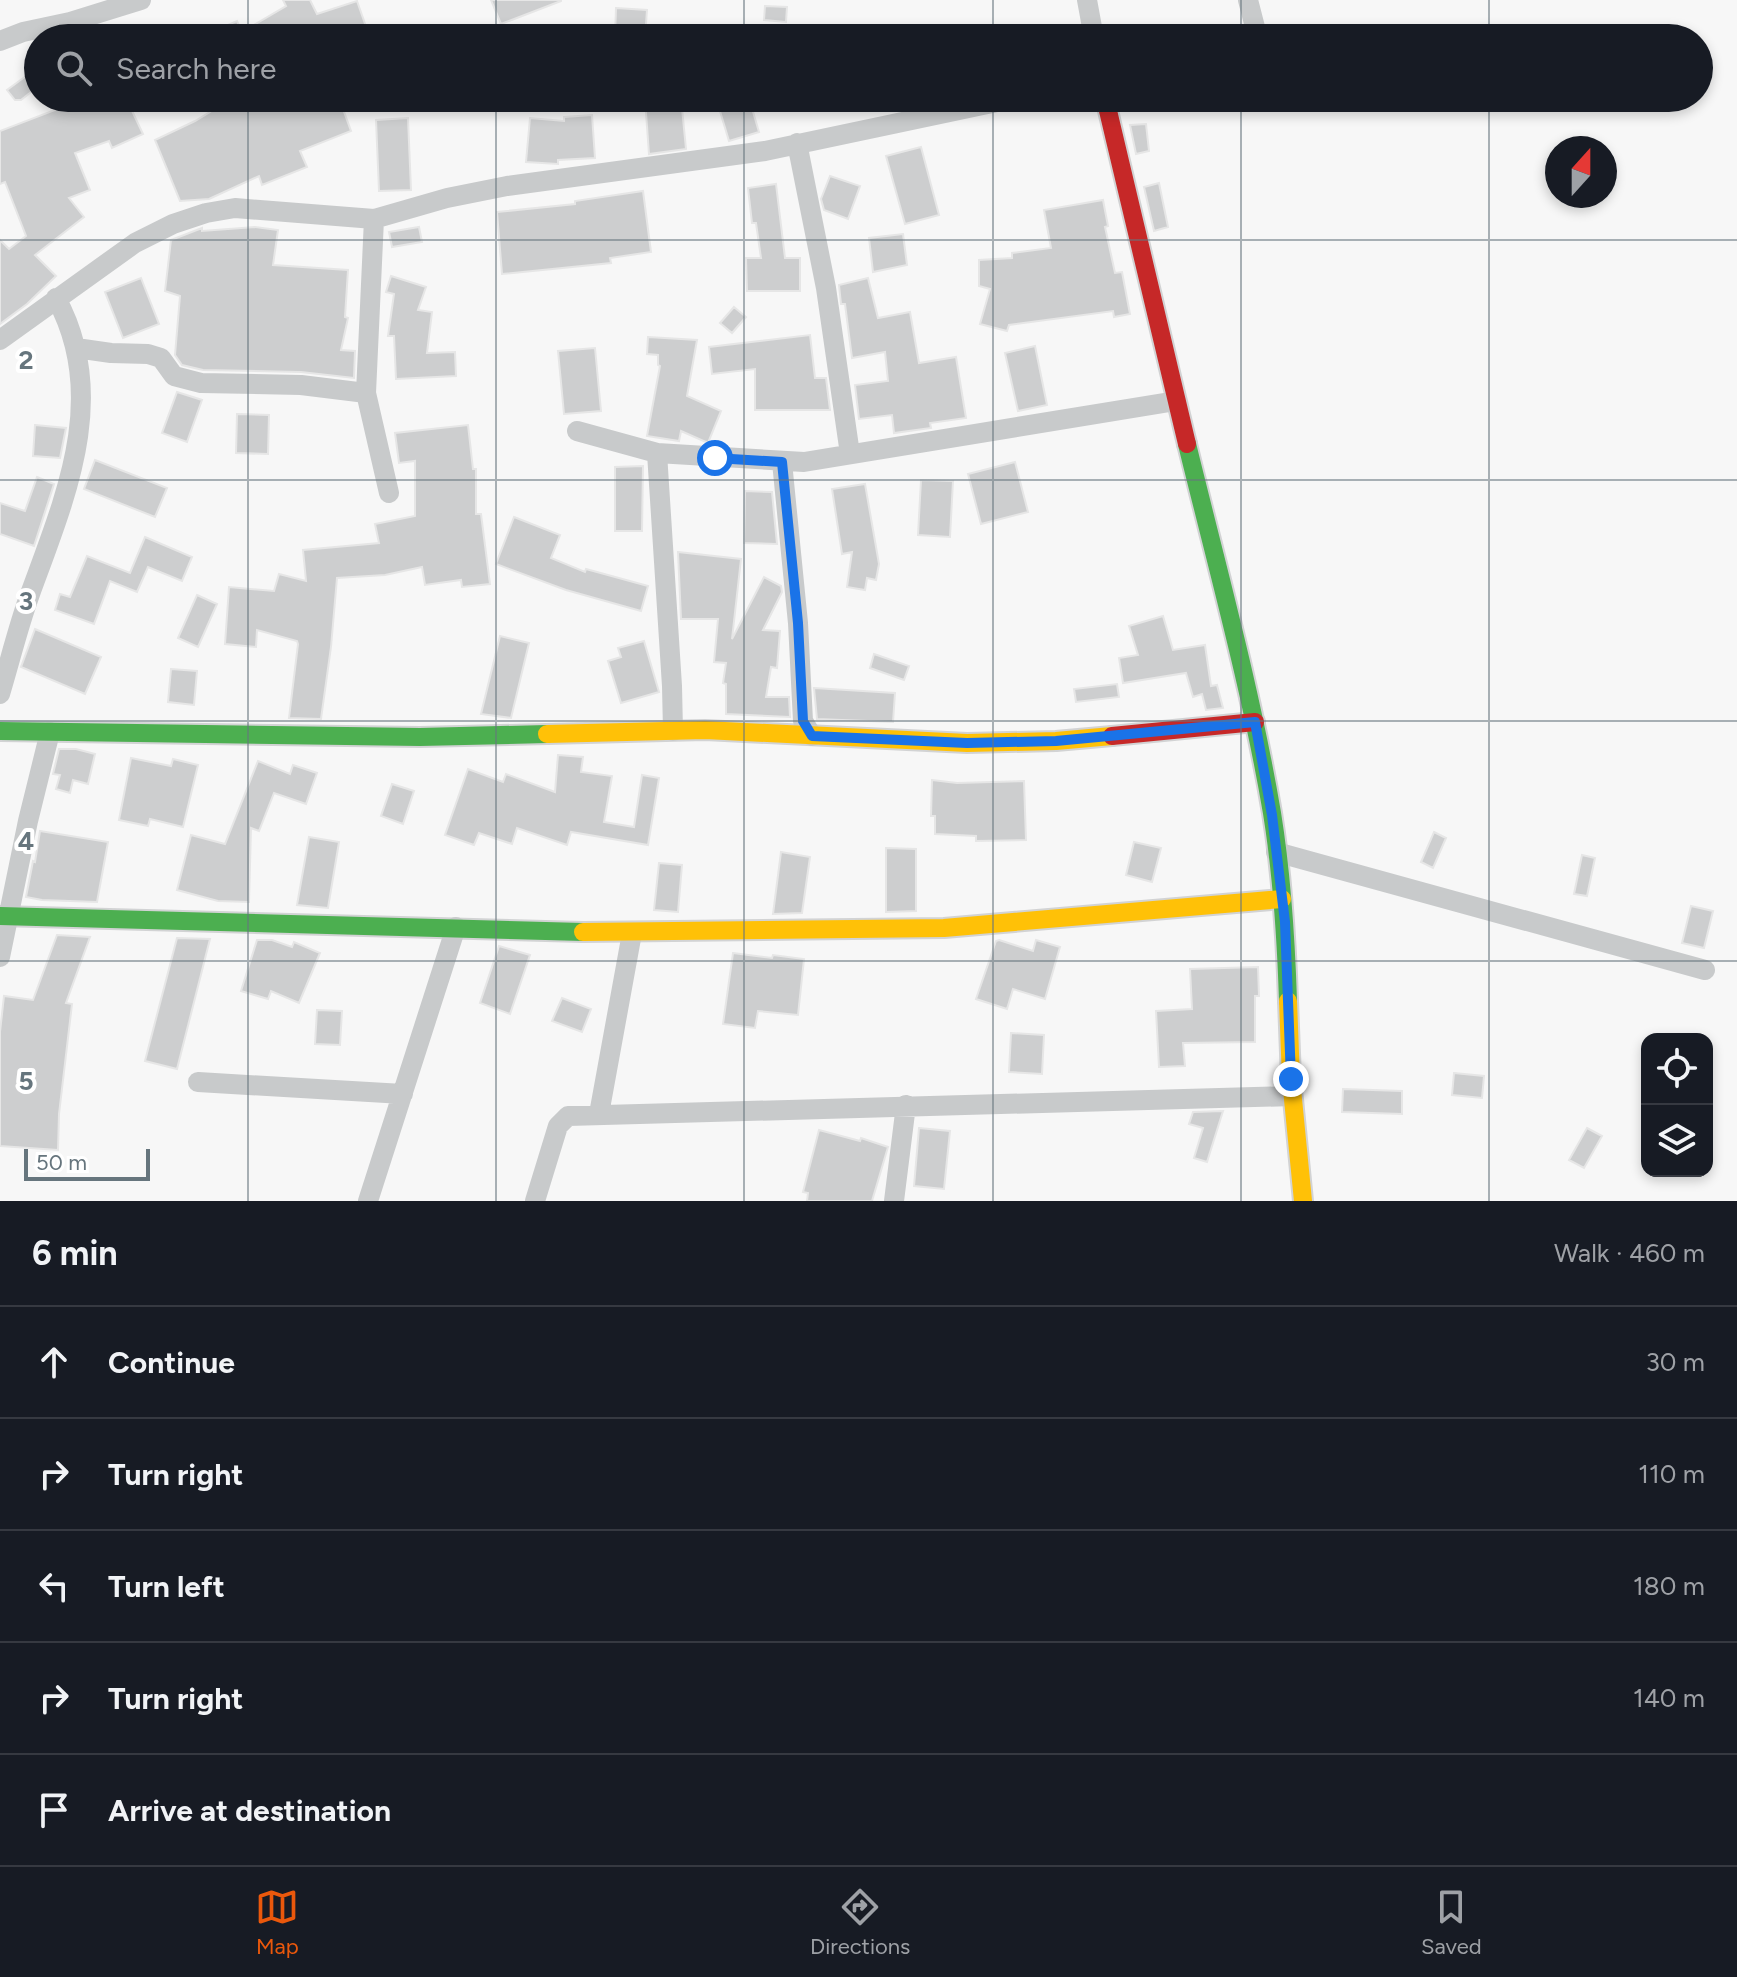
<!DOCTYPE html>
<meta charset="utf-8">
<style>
body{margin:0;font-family:Figtree,sans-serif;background:#242831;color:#f1f3f6}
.controls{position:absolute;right:24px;bottom:24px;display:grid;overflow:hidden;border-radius:16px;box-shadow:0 4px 12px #0003}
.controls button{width:72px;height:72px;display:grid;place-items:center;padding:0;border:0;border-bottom:2px solid #363941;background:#171b24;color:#f1f3f6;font:40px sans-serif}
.compass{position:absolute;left:1545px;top:136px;width:72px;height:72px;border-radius:50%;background:#171b24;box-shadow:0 4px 12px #0003;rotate:21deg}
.scale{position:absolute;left:24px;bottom:20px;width:126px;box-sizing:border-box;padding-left:8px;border:4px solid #66757d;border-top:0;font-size:22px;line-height:28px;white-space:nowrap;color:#66757d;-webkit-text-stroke:6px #fff;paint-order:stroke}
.stop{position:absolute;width:24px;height:24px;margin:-18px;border:6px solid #1a73e8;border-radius:50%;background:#fff}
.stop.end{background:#1a73e8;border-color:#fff;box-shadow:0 2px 8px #0008}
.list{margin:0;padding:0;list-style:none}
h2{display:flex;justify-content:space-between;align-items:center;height:104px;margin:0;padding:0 32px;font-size:34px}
h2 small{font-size:26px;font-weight:400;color:#9ea1a6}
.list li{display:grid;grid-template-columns:52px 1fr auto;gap:24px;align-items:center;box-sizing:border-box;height:112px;padding:0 32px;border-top:2px solid #363941}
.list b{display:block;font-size:30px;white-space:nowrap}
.list em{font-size:26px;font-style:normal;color:#9ea1a6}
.icon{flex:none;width:44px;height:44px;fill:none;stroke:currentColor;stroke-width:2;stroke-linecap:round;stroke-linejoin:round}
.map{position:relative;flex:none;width:1737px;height:1201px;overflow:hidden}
.search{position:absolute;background:#171b24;box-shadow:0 4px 12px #0003;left:24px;right:24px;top:24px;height:88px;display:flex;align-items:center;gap:20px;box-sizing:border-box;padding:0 28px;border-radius:44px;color:#9ea1a6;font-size:30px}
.sheet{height:664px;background:#171b24}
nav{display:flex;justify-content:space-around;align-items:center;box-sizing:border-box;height:112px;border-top:2px solid #363941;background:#171b24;font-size:22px;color:#9ea1a6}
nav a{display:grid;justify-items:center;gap:4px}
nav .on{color:#ea580c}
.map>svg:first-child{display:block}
</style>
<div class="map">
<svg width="1737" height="1201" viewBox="0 0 1737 1201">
<rect width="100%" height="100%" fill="#f7f7f7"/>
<!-- building -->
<path fill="#cdcecf" stroke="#e6e6e6" stroke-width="2" d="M 283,0 L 310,0 L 317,14 L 357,1 L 370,38 L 197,38 L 237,21 L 242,32 L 286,6 Z
M 491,0 L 561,0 L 561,1 L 501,24 Z
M 765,6 L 787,7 L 786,22 L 764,20 Z
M 616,8 L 647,10 L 645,38 L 615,38 Z
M 26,76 L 36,88 L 21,100 L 15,100 L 7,90 Z
M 72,98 L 126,98 L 143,134 L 112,148 L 109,141 L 75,153 L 90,190 L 69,198 L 84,217 L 35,255 L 56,276 L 27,304 L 0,324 L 0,240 L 9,249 L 26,236 L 5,182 L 0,184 L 0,131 L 55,110 L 53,104 Z
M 233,98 L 339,98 L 351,131 L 300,151 L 307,167 L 262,185 L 259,176 L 209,199 L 180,201 L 155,140 L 195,121 Z
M 681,98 L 686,149 L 649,154 L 645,99 Z
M 716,98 L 749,98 L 759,132 L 729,141 Z
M 592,115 L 595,158 L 558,160 L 558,164 L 526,162 L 530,118 L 564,121 L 564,117 Z
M 408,118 L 411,190 L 379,191 L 376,120 Z
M 1146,124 L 1149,151 L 1136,154 L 1130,125 Z
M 921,147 L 939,215 L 905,224 L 886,156 Z
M 830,176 L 860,186 L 848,219 L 824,210 L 821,199 Z
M 1159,183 L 1168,227 L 1154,231 L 1144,187 Z
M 776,184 L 785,258 L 800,258 L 800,291 L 747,291 L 746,258 L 761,258 L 756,223 L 752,223 L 748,188 Z
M 643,191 L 651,252 L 610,258 L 611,263 L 502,274 L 497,212 L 575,204 L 575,201 Z
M 1103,200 L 1108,226 L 1105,227 L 1115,273 L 1122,272 L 1130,314 L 1114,317 L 1113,311 L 1009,325 L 1007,331 L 980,324 L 990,289 L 979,286 L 979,260 L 1012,258 L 1012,253 L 1051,248 L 1044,210 Z
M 255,227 L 278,230 L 273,265 L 348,270 L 345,317 L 348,318 L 341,350 L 355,351 L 354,378 L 301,372 L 203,370 L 182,365 L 175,355 L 180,296 L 165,291 L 171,240 L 202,228 L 202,231 Z
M 419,227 L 422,242 L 392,247 L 389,232 Z
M 903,234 L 907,265 L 873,272 L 869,238 Z
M 391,276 L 426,287 L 418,310 L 432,312 L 427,353 L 455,352 L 456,376 L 396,379 L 394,336 L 388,336 L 394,294 L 386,292 Z
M 141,278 L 159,324 L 123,338 L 105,292 Z
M 868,278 L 878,318 L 910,312 L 919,363 L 956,357 L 966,418 L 930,423 L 931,428 L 894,433 L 892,415 L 859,419 L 855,385 L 888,381 L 885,352 L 852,358 L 845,304 L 841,304 L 839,285 Z
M 734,307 L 746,317 L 732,333 L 720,323 Z
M 810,335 L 815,378 L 826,378 L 830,410 L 755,410 L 755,369 L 712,374 L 709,347 Z
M 648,337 L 697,340 L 687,396 L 721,411 L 708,443 L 681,431 L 679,441 L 647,436 L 660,366 L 658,365 L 658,355 L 647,354 Z
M 1035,346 L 1047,405 L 1018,411 L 1005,353 Z
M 595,348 L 601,411 L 564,414 L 558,351 Z
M 177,392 L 202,400 L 187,442 L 162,433 Z
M 237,414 L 269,415 L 268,454 L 236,453 Z
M 35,425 L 66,428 L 60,458 L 33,456 Z
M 468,425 L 473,469 L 476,469 L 476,514 L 481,514 L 490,584 L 462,587 L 461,580 L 425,585 L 422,567 L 385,575 L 337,578 L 331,647 L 321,719 L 289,718 L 298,644 L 297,641 L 257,630 L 256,647 L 225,644 L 229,587 L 274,591 L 279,574 L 306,581 L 303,550 L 379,543 L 375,524 L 415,516 L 415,461 L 399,463 L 395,433 Z
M 95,460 L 167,488 L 155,517 L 84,489 Z
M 1015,462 L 1028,512 L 981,524 L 968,474 Z
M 643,466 L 642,531 L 615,531 L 615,467 Z
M 37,477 L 54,484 L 34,546 L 0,534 L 0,503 L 25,511 Z
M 921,480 L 953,481 L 950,537 L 918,535 Z
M 865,484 L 879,564 L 876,580 L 867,578 L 865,590 L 847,587 L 852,552 L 842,554 L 832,489 Z
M 745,491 L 772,492 L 777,544 L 744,543 Z
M 514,517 L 560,535 L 551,558 L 585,572 L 586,569 L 648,586 L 641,611 L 566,590 L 496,564 Z
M 145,537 L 192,557 L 182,581 L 148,567 L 137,592 L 110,581 L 94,624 L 55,610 L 60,594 L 70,597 L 87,556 L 130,573 Z
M 678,552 L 741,559 L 732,639 L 764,577 L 781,586 L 782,592 L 763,630 L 780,631 L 777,668 L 771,667 L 766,697 L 789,697 L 790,717 L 726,714 L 726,684 L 723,683 L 726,663 L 714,662 L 718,619 L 681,619 Z
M 197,595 L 217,604 L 198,647 L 178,638 Z
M 1163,616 L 1173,650 L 1205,645 L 1211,686 L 1217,685 L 1223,708 L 1206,710 L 1202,694 L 1193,697 L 1186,673 L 1123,683 L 1119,658 L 1138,655 L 1129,626 Z
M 35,629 L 101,657 L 85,694 L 21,667 Z
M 500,636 L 529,643 L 511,718 L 481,714 Z
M 644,641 L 659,692 L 621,703 L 608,661 L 621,657 L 618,648 Z
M 874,654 L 909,666 L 904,680 L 870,668 Z
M 171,669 L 197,671 L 194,705 L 168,702 Z
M 1117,684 L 1119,697 L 1076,702 L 1074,689 Z
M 814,688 L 895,693 L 893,722 L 817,719 Z
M 59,749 L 76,749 L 95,754 L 88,784 L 73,780 L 70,793 L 56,789 L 60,775 L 53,774 Z
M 558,755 L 583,757 L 581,772 L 612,776 L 604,822 L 634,827 L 642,775 L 659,778 L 648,845 L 571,832 L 567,845 L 517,828 L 512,844 L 479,833 L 474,845 L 445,835 L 468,769 L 503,782 L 506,774 L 555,792 Z
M 131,758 L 171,766 L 173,759 L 198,765 L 183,827 L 150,819 L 148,826 L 119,820 Z
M 258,761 L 290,774 L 293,765 L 317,773 L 306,804 L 274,793 L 259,831 L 251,828 L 249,902 L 218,901 L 177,890 L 191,835 L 225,844 Z
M 932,780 L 957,783 L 1024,781 L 1026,840 L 976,841 L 976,836 L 935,834 L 935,816 L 931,816 Z
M 392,784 L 414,791 L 403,824 L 381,816 Z
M 40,831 L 108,842 L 97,902 L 42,900 L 26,897 L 33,861 L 35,862 Z
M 1434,832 L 1446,838 L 1433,868 L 1421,862 Z
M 309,837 L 339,842 L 328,908 L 297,905 Z
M 1134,842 L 1161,848 L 1152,882 L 1126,875 Z
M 886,848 L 916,849 L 916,911 L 886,912 Z
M 781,852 L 810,857 L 802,913 L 773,914 Z
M 1582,855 L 1595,858 L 1587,896 L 1574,894 Z
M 659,863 L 682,865 L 678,912 L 654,910 Z
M 1691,906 L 1713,911 L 1704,948 L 1682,943 Z
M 57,935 L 90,937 L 66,1003 L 72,1004 L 59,1114 L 58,1150 L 0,1146 L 0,1032 L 4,996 L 33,1000 Z
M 177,938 L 210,939 L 177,1069 L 145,1061 Z
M 257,940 L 272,940 L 292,947 L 294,942 L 320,953 L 299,1003 L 271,991 L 268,999 L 241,991 Z
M 999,940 L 1033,951 L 1036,940 L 1060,947 L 1045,999 L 1013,989 L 1007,1009 L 976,999 L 996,941 Z
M 499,946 L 530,955 L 510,1014 L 480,1003 Z
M 733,953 L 772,958 L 773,955 L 804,959 L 798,1015 L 758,1011 L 755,1028 L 723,1024 Z
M 1258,967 L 1259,996 L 1255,996 L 1255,1042 L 1183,1043 L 1185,1066 L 1159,1067 L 1156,1011 L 1192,1009 L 1190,969 Z
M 562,998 L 591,1009 L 582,1032 L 552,1021 Z
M 317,1010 L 342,1011 L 340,1045 L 315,1044 Z
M 1011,1033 L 1044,1035 L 1042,1074 L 1009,1072 Z
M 1454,1073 L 1484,1076 L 1482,1098 L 1452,1095 Z
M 1343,1089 L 1402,1091 L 1402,1114 L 1342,1112 Z
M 1223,1111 L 1207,1162 L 1194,1158 L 1203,1128 L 1189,1124 L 1193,1112 Z
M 919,1128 L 950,1131 L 944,1189 L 914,1186 Z
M 1587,1128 L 1602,1136 L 1584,1168 L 1569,1160 Z
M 819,1130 L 860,1141 L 861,1138 L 888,1147 L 872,1201 L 807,1201 L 808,1193 L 803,1192 Z"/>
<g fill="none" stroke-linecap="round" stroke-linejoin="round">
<!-- fast casing -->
<g stroke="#d2d3d4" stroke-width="22">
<path id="fast" d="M 1187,444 C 1217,567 1251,689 1272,813 C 1282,875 1286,938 1288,1001
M 0,731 L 420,737 L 547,734
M 0,916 L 583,932"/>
</g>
<!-- slow casing -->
<g stroke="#d2d3d4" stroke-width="22">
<path id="slow" d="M 547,734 L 705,730 L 967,743 L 1056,741 L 1112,736
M 583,932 L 944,928 L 1282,899
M 1288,1001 L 1291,1079 L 1303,1201"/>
</g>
<!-- jam casing -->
<g stroke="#d2d3d4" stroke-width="22">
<path id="jam" d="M 1105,98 L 1187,444
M 1112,736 L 1255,722"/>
</g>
<!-- street -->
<path stroke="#c8cacb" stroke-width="20" d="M 1087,0 L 1094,38
M 1248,0 L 1257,35
M 0,41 L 23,32 L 70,22 L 141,0
M 797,143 L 826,288 L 850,454
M 374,219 L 366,393 L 389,493
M 0,340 L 135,243 L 173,224 L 206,213 L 235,208 L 374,219 L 447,198 L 507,186 L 765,151 L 1016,98
M 76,348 L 111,353 L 148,354 L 161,358 L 174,376 L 201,383 L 301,385 L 366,393
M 577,431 L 657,453 L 804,462 L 1176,401
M 657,453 L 672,686 L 673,731
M 782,462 L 798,623 L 803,721 L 812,736
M 0,694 C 10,661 18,627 30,594 C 65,498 110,396 56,298
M 1276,852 L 1705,970
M 0,957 L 28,821 L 50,732
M 198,1082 L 403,1094
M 599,1114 L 632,933
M 368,1201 L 456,927
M 535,1201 L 558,1126 L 568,1116 L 1293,1096
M 894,1201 L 906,1105"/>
<!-- fast -->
<use href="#fast" stroke="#4caf50" stroke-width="18"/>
<!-- slow -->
<use href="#slow" stroke="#ffc107" stroke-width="18"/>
<!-- jam -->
<use href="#jam" stroke="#c62828" stroke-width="18"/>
</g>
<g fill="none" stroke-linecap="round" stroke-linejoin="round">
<!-- route -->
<path stroke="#1a73e8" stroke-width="10" d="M 715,458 L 782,462 L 798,623 L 803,721 L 812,736 L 967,743 L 1056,741 L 1255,722 L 1272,815 L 1285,922 L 1291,1079"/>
</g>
<!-- grid -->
<path fill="none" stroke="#66757d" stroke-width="2" stroke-opacity="0.55" d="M 248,0 L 248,38M 496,0 L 496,38M 744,0 L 744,38M 993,0 L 993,38M 1241,0 L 1241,38M 1489,0 L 1489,38M 248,98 L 248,1201M 496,98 L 496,1201M 744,98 L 744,1201M 993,98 L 993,1201M 1241,98 L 1241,1201M 1489,98 L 1489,1201M 0,240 L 1737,240M 0,480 L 1737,480M 0,721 L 1737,721M 0,961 L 1737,961"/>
<g font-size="26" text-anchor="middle" font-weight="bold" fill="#66757d" stroke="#fff" stroke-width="8" stroke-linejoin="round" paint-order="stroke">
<text x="26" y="369">2</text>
<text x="26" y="610">3</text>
<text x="26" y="850">4</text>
<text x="26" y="1090">5</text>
</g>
</svg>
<div class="controls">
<button><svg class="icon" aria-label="locate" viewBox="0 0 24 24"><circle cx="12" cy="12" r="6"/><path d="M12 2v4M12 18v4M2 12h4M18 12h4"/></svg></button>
<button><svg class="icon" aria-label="layers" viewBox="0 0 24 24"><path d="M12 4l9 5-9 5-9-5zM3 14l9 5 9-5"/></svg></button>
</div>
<svg class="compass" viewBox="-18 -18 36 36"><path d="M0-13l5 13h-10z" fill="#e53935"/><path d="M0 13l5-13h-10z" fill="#9ea1a6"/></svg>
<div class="scale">50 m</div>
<div class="stop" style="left:715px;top:458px"></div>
<div class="stop end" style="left:1291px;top:1079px"></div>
<div class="search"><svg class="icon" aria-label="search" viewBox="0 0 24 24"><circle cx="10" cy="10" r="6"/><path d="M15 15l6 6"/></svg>Search here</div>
</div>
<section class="sheet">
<h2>6 min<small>Walk · 460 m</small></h2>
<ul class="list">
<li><svg class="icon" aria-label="ahead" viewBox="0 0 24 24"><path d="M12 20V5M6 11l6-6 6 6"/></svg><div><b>Continue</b></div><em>30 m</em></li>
<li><svg class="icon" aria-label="right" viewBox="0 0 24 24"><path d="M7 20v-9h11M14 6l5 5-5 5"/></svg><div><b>Turn right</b></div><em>110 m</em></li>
<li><svg class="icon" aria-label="left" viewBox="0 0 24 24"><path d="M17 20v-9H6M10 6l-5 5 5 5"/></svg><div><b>Turn left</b></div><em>180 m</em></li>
<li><svg class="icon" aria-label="right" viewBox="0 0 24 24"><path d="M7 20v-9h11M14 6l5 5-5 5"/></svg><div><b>Turn right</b></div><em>140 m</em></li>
<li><svg class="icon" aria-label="arrive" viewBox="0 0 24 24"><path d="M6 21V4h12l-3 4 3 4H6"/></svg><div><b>Arrive at destination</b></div></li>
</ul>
</section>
<nav>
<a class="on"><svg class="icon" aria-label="map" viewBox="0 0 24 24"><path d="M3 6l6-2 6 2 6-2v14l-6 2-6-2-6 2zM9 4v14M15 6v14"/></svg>Map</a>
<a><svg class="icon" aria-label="directions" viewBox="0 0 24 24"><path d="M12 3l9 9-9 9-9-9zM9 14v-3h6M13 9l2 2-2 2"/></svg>Directions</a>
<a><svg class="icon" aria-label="saved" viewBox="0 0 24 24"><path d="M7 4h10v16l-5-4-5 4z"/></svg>Saved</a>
</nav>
